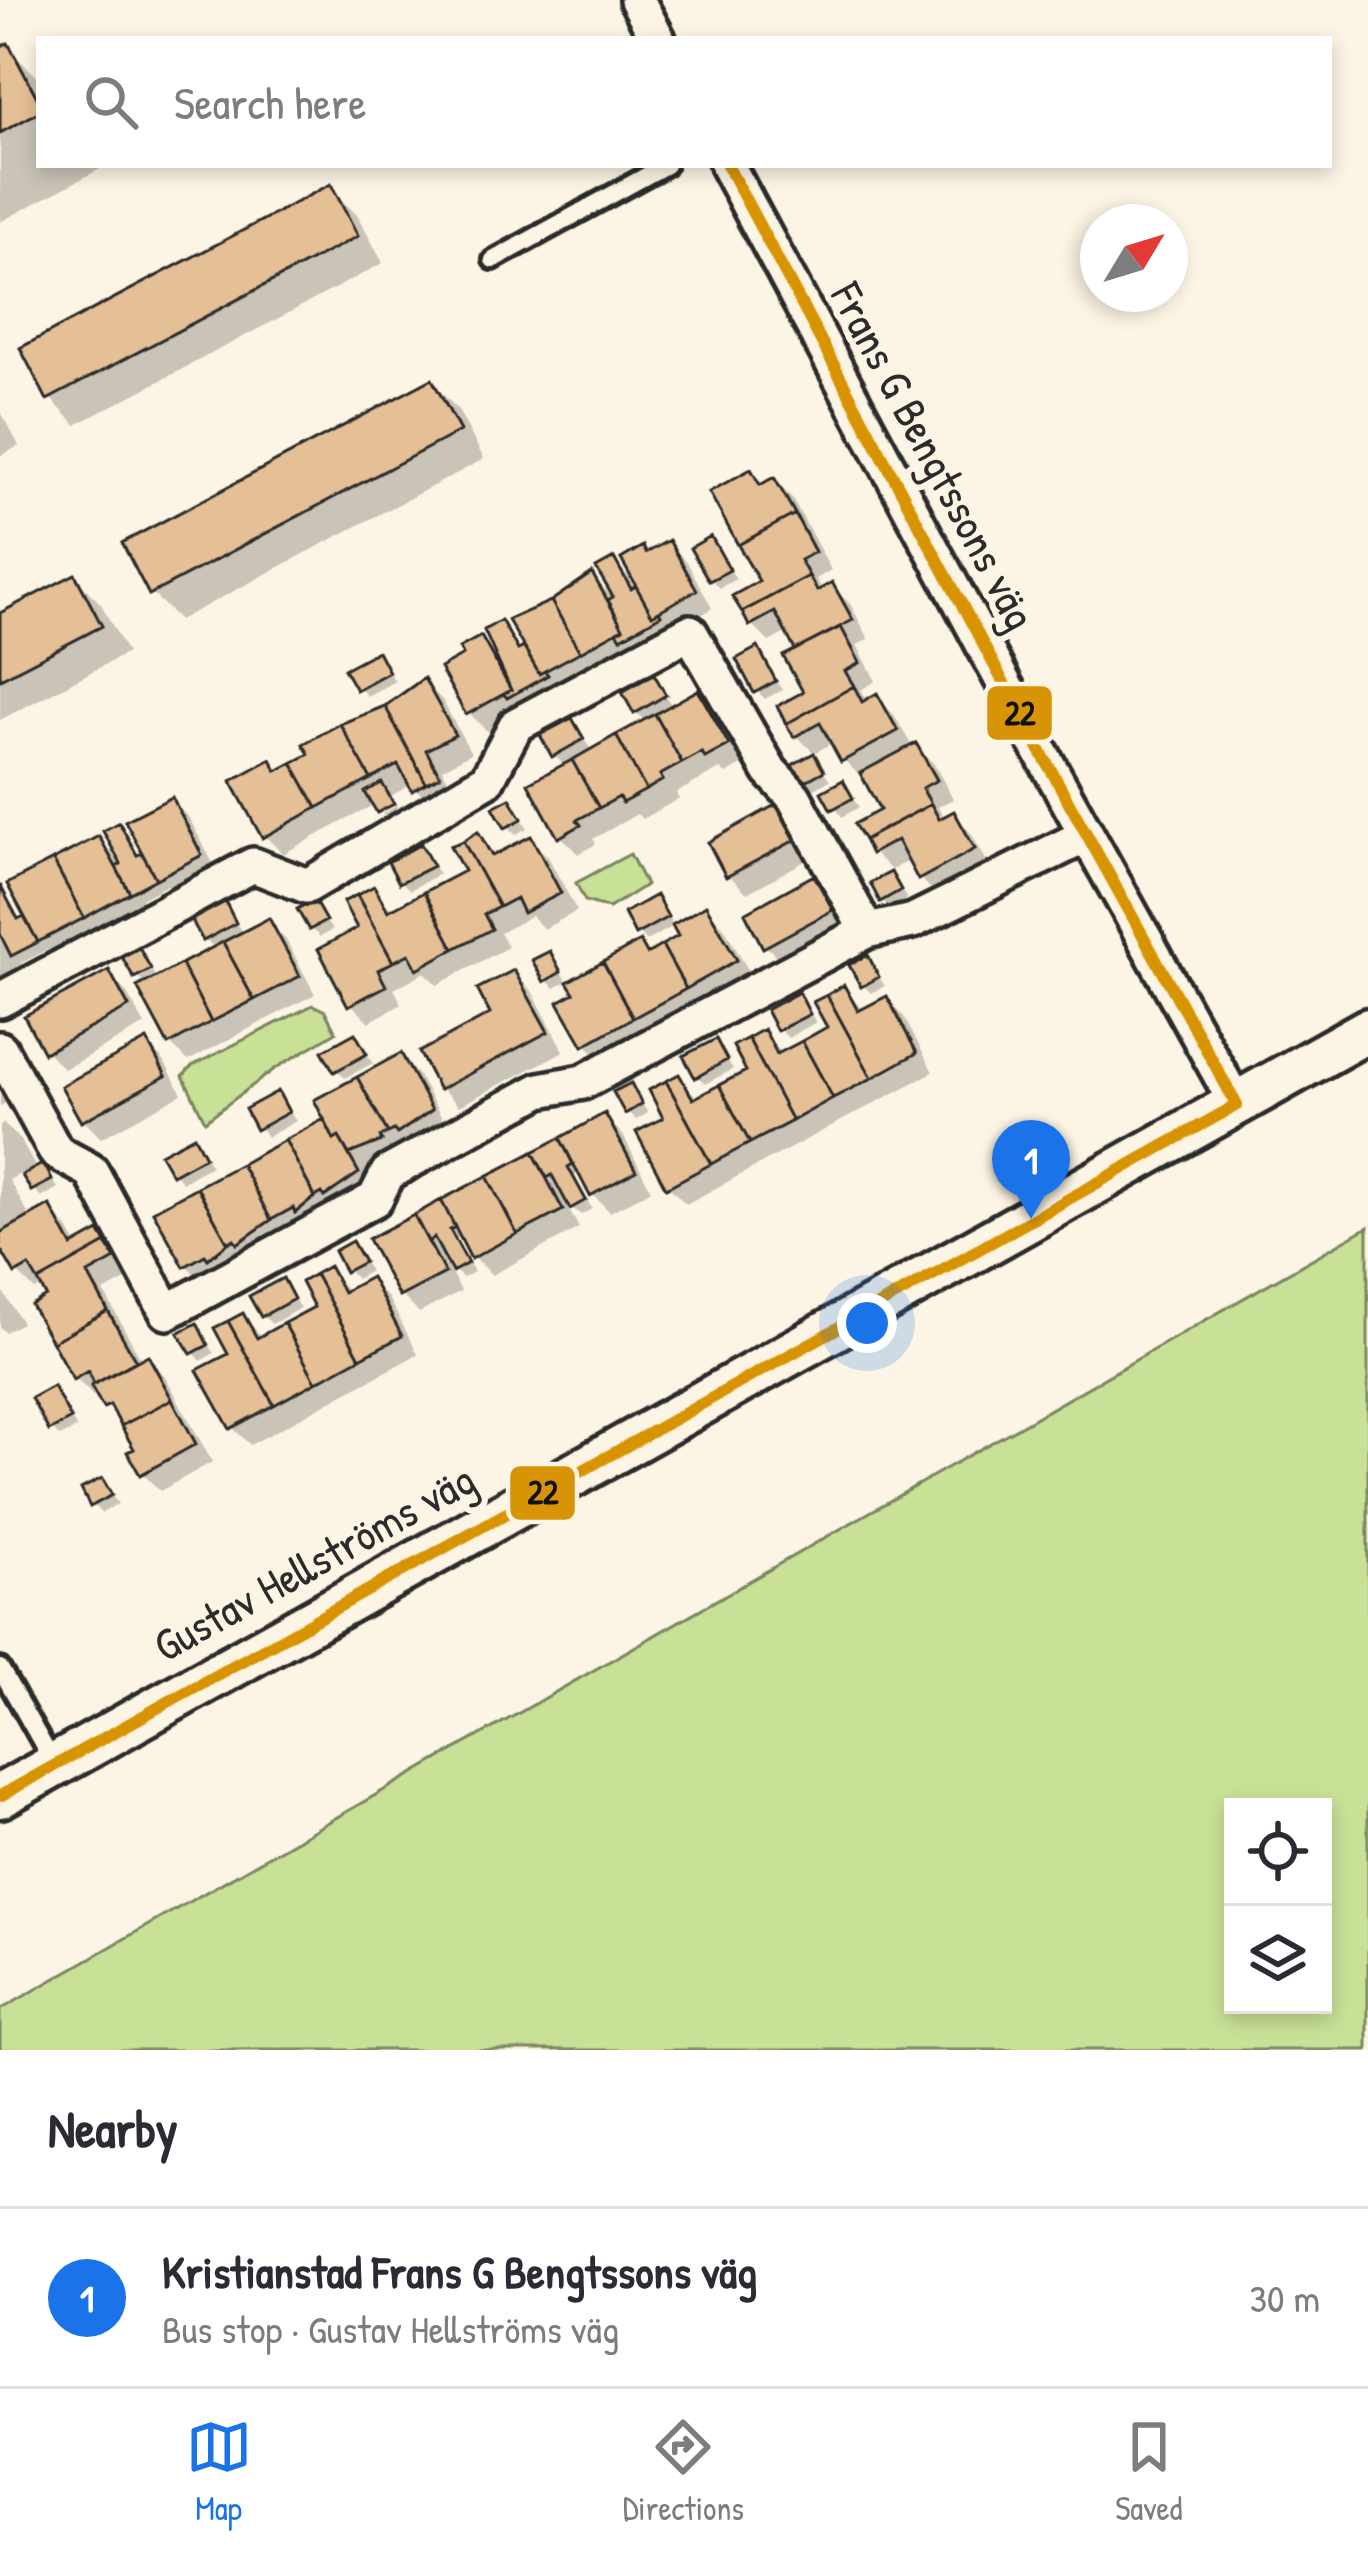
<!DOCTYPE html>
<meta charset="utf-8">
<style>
body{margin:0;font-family:"Patrick Hand",sans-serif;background:#f2f2f3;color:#2b2b33}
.controls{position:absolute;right:36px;bottom:36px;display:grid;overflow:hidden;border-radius:0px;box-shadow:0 6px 18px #0003}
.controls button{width:108px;height:108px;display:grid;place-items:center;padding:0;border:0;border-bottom:3px solid #e1e1e2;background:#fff;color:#2b2b33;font:60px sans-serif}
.compass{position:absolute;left:1080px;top:204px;width:108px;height:108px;border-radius:50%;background:#fff;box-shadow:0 6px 18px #0003;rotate:52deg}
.you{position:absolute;left:867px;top:1323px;width:42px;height:42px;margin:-30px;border:9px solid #fff;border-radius:50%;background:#1a73e8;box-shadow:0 0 0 18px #1a73e833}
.badge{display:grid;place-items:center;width:78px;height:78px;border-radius:50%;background:#1a73e8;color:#fff;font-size:39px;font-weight:700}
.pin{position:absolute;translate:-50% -99px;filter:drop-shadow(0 3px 6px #0008)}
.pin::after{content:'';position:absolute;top:63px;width:42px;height:36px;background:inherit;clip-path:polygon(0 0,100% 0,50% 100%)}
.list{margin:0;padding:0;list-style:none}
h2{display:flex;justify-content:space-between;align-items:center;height:156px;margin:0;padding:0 48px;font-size:51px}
h2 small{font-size:39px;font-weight:400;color:#7c7c81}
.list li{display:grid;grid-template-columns:78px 1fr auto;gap:36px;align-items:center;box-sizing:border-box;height:180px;padding:0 48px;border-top:3px solid #e1e1e2}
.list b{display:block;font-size:45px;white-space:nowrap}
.list p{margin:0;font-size:39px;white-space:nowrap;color:#7c7c81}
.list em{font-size:39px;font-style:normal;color:#7c7c81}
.icon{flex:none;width:66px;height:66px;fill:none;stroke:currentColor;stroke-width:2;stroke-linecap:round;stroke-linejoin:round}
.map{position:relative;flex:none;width:1368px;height:2050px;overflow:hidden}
.search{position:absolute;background:#fff;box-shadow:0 6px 18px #0003;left:36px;right:36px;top:36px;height:132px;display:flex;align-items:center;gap:30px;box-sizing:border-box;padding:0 42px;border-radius:0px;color:#7c7c81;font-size:45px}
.sheet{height:336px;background:#fff}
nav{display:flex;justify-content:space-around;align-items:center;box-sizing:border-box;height:168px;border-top:3px solid #e1e1e2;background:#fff;font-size:33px;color:#7c7c81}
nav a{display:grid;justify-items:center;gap:6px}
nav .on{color:#1a73e8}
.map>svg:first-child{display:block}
</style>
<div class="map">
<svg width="1368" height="2050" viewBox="0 0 1368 2050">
<rect width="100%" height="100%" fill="#fcf5e5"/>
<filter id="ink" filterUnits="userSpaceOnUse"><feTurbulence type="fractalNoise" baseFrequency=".00833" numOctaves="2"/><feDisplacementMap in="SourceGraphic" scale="24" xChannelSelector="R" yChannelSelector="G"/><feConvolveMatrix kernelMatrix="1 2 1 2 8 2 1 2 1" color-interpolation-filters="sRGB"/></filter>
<g filter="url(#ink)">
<!-- green -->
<path fill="#c9e197" stroke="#7a8661" stroke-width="3" fill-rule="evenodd" d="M 630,854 L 646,885 L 609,908 L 585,901 L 576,883 Z
M 313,1005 L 325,1011 L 336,1032 L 276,1068 L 205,1121 L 183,1076 L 192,1066 Z
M 1368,1227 L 1368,2050 L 0,2050 L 0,2010 ZM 1323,1807 L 1323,2005 L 1233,2005 L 1233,1807 Z"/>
<!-- shadow -->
<path fill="#0003" d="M 0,42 L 39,78 L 39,165 L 98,165 L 100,169 L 0,222 Z
M 330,188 L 357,215 L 383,263 L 76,425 L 50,398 Z
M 432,383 L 458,410 L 484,459 L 179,620 L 152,593 Z
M 0,410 L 19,446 L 0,456 Z
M 751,473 L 764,486 L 774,481 L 792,498 L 831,570 L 816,579 L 823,591 L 832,586 L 850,604 L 869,639 L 857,645 L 876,681 L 861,690 L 868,702 L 877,697 L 894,715 L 913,748 L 916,747 L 934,764 L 953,799 L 938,807 L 945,819 L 954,815 L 971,833 L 990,867 L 938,896 L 920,878 L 911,860 L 891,870 L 873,852 L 884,811 L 865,776 L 862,778 L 844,760 L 834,742 L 814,753 L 796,735 L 807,693 L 799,651 L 789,631 L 769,642 L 751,624 L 763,582 Z
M 711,540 L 736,579 L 719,588 L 711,579 Z
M 669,544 L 687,562 L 712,608 L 641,654 L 559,690 L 553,684 L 523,701 L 527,708 L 487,731 L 469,713 L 468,656 L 481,640 L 504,663 L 501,624 L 520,652 L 592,577 L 617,601 L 614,562 L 637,585 L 648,556 Z
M 74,577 L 101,604 L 127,653 L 0,720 L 0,617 Z
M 757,651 L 782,690 L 765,699 L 757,691 Z
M 377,655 L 395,681 L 367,696 L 359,688 Z
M 653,678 L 673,707 L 697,694 L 715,712 L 744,764 L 726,774 L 720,769 L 676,793 L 679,799 L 642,819 L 637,814 L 593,839 L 596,844 L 578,854 L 560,836 L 565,766 L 554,755 L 571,721 L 592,751 L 646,722 L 636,712 Z
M 424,682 L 442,700 L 471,753 L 442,769 L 456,794 L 433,807 L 412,784 L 391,796 L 393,801 L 378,809 L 375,804 L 283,854 L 265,836 L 271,763 L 281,772 Z
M 813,757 L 830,780 L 813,790 L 796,766 Z
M 842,784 L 859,807 L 842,817 L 825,793 Z
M 171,800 L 189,818 L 218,873 L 177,895 L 167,885 L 139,900 L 146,912 L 58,958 L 49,949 L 21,963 L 27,975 L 0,989 L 0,889 L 21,921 L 32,929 L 98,839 L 122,863 L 118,826 L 139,858 L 151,866 Z
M 510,802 L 528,828 L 516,834 L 508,826 Z
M 396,806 L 400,813 L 388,820 L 382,814 Z
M 777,808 L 795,826 L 812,857 L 747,893 L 729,875 Z
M 477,835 L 498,857 L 530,839 L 548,857 L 577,911 L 544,929 L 531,916 L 500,933 L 508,947 L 437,985 L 425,972 L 394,989 L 402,1004 L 369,1022 L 351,1004 L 361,929 L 373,889 L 394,912 L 468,872 Z
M 421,847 L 439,874 L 410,890 L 402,882 Z
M 890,875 L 907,899 L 890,908 L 882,900 Z
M 814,879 L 832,897 L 849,929 L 784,964 L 766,946 Z
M 656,899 L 674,926 L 646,941 L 638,933 Z
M 314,904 L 332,930 L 320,937 L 311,929 Z
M 224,905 L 244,935 L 268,922 L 286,940 L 315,994 L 188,1061 L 170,1043 L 147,986 L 137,976 L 138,951 L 158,980 L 216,949 L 205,939 Z
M 706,909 L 724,927 L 753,979 L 603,1062 L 585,1044 L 578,994 L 640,945 L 650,955 L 682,938 Z
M 549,955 L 567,981 L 555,988 L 546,980 Z
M 867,959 L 885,986 L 871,993 L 863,985 Z
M 514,973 L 532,991 L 564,1051 L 459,1106 L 441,1088 L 494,1015 Z
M 109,974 L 126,992 L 145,1025 L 64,1069 L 46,1051 Z
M 844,989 L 864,1011 L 886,999 L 904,1017 L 933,1072 L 686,1204 L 668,1186 L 667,1119 L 679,1078 L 699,1100 L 750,1072 L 763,1033 L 783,1054 L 831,1029 Z
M 798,996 L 816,1022 L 788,1038 L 780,1029 Z
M 355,1036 L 373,1063 L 345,1078 L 337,1070 Z
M 715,1042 L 733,1069 L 705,1084 L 697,1076 Z
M 146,1043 L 164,1061 L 182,1094 L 101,1138 L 83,1120 Z
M 400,1057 L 418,1075 L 448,1129 L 398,1160 L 364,1173 L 375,1192 L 204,1283 L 186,1265 L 328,1120 Z
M 0,1078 L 12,1100 L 0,1106 Z
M 630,1087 L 648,1113 L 636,1120 L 628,1112 Z
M 277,1094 L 296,1121 L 267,1137 L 249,1110 Z
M 605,1117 L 623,1135 L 651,1190 L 610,1212 L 592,1194 L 581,1172 L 574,1176 L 592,1209 L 581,1215 L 564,1201 L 579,1228 L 492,1275 L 474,1257 L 462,1235 L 456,1239 L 474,1272 L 463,1278 L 446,1264 L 461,1291 L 419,1313 L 401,1295 L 373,1240 L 532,1155 L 541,1164 L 537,1153 Z
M 3,1123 L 21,1141 L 37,1170 L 43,1167 L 58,1188 L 41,1198 L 24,1172 L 9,1180 L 31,1219 L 49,1209 L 67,1227 L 78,1246 L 99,1235 L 117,1252 L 131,1277 L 104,1292 L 142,1361 L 147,1358 L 165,1376 L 212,1462 L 160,1491 L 142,1473 L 138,1450 L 100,1392 L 93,1396 L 75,1378 L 43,1285 L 35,1290 L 17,1272 L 0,1242 L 0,1125 Z
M 193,1139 L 211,1166 L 182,1182 L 174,1173 Z
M 352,1244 L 370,1271 L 356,1279 L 348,1270 Z
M 328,1270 L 349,1292 L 370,1281 L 388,1298 L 418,1354 L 250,1445 L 232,1427 L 232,1355 L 243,1316 L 263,1338 L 318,1308 Z
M 282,1281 L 300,1308 L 272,1324 L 263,1316 Z
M 0,1287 L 22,1323 L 5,1332 L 0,1327 Z
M 196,1327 L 214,1353 L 201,1361 L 193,1352 Z
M 52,1390 L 77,1428 L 60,1437 L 52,1429 Z
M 101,1481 L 118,1504 L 101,1513 L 93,1505 Z"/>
<!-- building -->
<path fill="#e5c096" stroke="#2b2b2b" stroke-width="3" d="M 8,43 L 39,101 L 39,112 L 0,133 L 0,47 Z
M 331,184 L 358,236 L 47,400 L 20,348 Z
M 432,379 L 460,431 L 149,595 L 122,543 Z
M 751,469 L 760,485 L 774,477 L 795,514 L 738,545 L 709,492 Z
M 795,514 L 815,552 L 800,560 L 809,576 L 742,612 L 732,596 L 759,581 L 738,545 Z
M 711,536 L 730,570 L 709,581 L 690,548 Z
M 669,540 L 697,590 L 652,615 L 621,559 L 643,546 L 646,553 Z
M 614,558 L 631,589 L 636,586 L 652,615 L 659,611 L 661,615 L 621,638 L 617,631 L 623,628 L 608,600 L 613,597 L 596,568 Z
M 592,573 L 623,628 L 580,652 L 551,601 Z
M 75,574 L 102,626 L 0,679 L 0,613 Z
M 809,576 L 817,591 L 832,582 L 853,620 L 795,650 L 775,612 L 749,626 L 742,612 Z
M 551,601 L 580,652 L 539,674 L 508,620 Z
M 501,620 L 518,650 L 524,647 L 539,674 L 545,671 L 548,675 L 507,698 L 504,694 L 511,690 L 484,630 Z
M 841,627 L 860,663 L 845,671 L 854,686 L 786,724 L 777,706 L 803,692 L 783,656 Z
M 481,636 L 511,690 L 466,715 L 440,668 L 463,655 L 459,648 Z
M 758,647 L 776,681 L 754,693 L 736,659 Z
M 378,651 L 389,672 L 356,690 L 344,669 Z
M 654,674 L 666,695 L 634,714 L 622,692 Z
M 424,678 L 455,735 L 426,750 L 440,776 L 426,783 L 385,706 Z
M 854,686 L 862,702 L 877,693 L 898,731 L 841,762 L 820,723 L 794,737 L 786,724 Z
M 698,690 L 729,745 L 705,758 L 702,752 L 682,763 L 655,714 Z
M 385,706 L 426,783 L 412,791 L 398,765 L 371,779 L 340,724 Z
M 655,714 L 682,763 L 660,775 L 663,780 L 646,790 L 616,735 Z
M 572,718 L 584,739 L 552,757 L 540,735 Z
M 340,724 L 371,779 L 317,808 L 292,763 L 309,754 L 303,744 Z
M 616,735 L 646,790 L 622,803 L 619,797 L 599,808 L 572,760 Z
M 916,743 L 937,780 L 922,788 L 931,804 L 864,840 L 854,824 L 880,810 L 860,773 Z
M 814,753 L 824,771 L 802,783 L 792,765 Z
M 271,759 L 277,771 L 292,763 L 317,808 L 262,838 L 231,781 Z
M 572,760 L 599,808 L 577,820 L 581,825 L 558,838 L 528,783 Z
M 843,780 L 853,798 L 831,810 L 821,792 Z
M 382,783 L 394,804 L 377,813 L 365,792 Z
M 172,797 L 202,855 L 156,879 L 125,821 Z
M 510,798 L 522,819 L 505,828 L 493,807 Z
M 777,804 L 797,839 L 726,877 L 708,842 Z
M 931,804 L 939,819 L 954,811 L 975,849 L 918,880 L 897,840 L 871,854 L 864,840 Z
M 119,822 L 137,855 L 142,853 L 156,879 L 130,893 L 116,867 L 121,864 L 103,831 Z
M 478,831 L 492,856 L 531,836 L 561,893 L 523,913 L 516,898 L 499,907 L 463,841 Z
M 99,836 L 130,893 L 84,918 L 53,860 Z
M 463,841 L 499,907 L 484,914 L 492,929 L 454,949 L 424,892 L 464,871 L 450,846 Z
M 421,844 L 433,866 L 399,883 L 388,862 Z
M 53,860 L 84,918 L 38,942 L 7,884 Z
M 891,872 L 901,890 L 880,902 L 870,883 Z
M 814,875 L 833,910 L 763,948 L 745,913 Z
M 0,885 L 18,919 L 24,916 L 38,942 L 11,956 L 0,934 Z
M 374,886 L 388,911 L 424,892 L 454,949 L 417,969 L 409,954 L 393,962 L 357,895 Z
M 357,895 L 393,962 L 378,970 L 386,986 L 348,1006 L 318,949 L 357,928 L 343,902 Z
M 656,895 L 668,917 L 635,935 L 624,913 Z
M 314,900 L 326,921 L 309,930 L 297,909 Z
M 225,901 L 236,923 L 203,941 L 191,919 Z
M 706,905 L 737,960 L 686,989 L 662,945 L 678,936 L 672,925 Z
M 269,918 L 300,976 L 254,1000 L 223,942 Z
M 640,941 L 647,954 L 662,945 L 686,989 L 633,1018 L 603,962 Z
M 223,942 L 254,1000 L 211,1022 L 181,964 Z
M 139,947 L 151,969 L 134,978 L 122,957 Z
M 550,951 L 561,972 L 544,982 L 532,960 Z
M 868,955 L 879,977 L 861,987 L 849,965 Z
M 603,962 L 633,1018 L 583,1046 L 558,1002 L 574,993 L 567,982 Z
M 181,964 L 211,1022 L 168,1045 L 137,987 Z
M 109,970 L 129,1007 L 44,1053 L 24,1016 Z
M 514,970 L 548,1032 L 439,1090 L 419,1052 L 490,1014 L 477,989 Z
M 844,985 L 858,1011 L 887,996 L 917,1053 L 872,1078 L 827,995 Z
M 799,992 L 810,1014 L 777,1031 L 766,1010 Z
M 827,995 L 872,1078 L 833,1098 L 802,1041 L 827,1027 L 813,1002 Z
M 764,1029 L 777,1054 L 802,1041 L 833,1098 L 792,1121 L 748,1038 Z
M 355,1033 L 367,1054 L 334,1072 L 322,1051 Z
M 748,1038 L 792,1121 L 750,1143 L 719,1085 L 746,1071 L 733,1046 Z
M 716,1039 L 727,1060 L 695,1078 L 683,1056 Z
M 147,1040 L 166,1076 L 81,1122 L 61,1086 Z
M 401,1053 L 432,1110 L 397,1134 L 394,1130 L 388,1133 L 357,1077 Z
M 679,1074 L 693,1099 L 719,1085 L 750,1143 L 711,1164 L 666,1081 Z
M 357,1077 L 388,1133 L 380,1137 L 382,1141 L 349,1154 L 339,1137 L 334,1140 L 314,1100 Z
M 666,1081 L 711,1164 L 666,1188 L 636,1132 L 663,1118 L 649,1090 Z
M 631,1083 L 642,1104 L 625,1114 L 613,1092 Z
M 278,1091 L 289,1112 L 256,1130 L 245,1109 Z
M 605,1113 L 636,1171 L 590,1196 L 560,1138 Z
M 324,1119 L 334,1140 L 339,1137 L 359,1173 L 324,1197 L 322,1193 L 315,1197 L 285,1140 Z
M 194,1136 L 205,1157 L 172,1175 L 160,1154 Z
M 560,1138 L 573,1164 L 568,1167 L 586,1200 L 570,1209 L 552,1175 L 547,1178 L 533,1152 Z
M 285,1140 L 315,1197 L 295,1213 L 293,1208 L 271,1220 L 241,1164 Z
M 533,1152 L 563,1210 L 517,1234 L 487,1176 Z
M 44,1163 L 52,1180 L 31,1191 L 22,1175 Z
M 241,1164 L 271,1220 L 237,1244 L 234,1239 L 228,1243 L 197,1187 Z
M 487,1176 L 517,1234 L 471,1259 L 441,1200 Z
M 197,1187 L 228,1243 L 208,1259 L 205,1255 L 184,1267 L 153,1211 Z
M 441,1200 L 455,1227 L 450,1230 L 468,1263 L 452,1272 L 434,1238 L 428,1242 L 414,1215 Z
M 50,1205 L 72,1246 L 99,1231 L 106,1243 L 38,1281 L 29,1266 L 15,1274 L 0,1248 L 0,1233 Z
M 414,1215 L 445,1273 L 399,1297 L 368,1239 Z
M 352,1241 L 364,1262 L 345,1272 L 334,1251 Z
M 106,1243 L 115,1259 L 88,1274 L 108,1311 L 52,1342 L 31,1305 L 46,1296 L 38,1281 Z
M 329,1266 L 343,1292 L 371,1277 L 402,1336 L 360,1358 L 315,1274 Z
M 315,1274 L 360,1358 L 316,1382 L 284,1323 L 314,1307 L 301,1282 Z
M 283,1278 L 294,1299 L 261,1317 L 249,1296 Z
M 108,1311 L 136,1361 L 94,1384 L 88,1371 L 73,1380 L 52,1342 Z
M 243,1313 L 257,1338 L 284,1323 L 316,1382 L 274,1405 L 228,1321 Z
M 228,1321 L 274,1405 L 230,1429 L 197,1370 L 228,1354 L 214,1328 Z
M 197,1323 L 208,1345 L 191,1354 L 178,1333 Z
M 148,1355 L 172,1399 L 121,1426 L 110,1405 L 103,1408 L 91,1386 Z
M 53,1386 L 71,1419 L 49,1431 L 31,1398 Z
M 172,1399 L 196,1444 L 140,1475 L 127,1452 L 134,1449 L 121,1426 Z
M 102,1478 L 112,1495 L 90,1507 L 81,1489 Z"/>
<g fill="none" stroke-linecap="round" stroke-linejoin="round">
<!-- service casing -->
<g stroke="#2b2b2b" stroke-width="26">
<path id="service" d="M 493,260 L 666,165
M 0,1668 L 54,1764"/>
</g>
<!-- minor casing -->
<g stroke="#2b2b2b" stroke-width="42">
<path id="minor" d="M 637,0 L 658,39
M 727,165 L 1031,734 L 1237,1105
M 0,1000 L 253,865 L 307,886 L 487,780 L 516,725 L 690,632 L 770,771 L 794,797 L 867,931
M 0,1049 L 56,1152 L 91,1171 L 167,1312 L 375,1199 L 388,1173 L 540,1090 L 583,1082 L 867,931 L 913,921 L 1087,835"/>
</g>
<!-- tertiary casing -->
<g stroke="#2b2b2b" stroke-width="51">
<path id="tertiary" d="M 0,1796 L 1368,1030"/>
</g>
<!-- service -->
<use href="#service" stroke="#fcf5e5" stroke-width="16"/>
<!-- minor -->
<use href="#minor" stroke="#fcf5e5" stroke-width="33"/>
<!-- tertiary -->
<use href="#tertiary" stroke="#fcf5e5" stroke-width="42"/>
<!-- bus-1 casing -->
<g stroke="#fcf5e5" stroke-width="21">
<path id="bus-1" d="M 0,1796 L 1237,1105 L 1031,734 L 727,165"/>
</g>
<!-- bus-1 -->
<use href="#bus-1" stroke="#d89406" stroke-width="12"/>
</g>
</g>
<g text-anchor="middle" stroke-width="12" stroke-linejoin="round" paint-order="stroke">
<!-- street labels -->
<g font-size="45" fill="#2b2b2b" stroke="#fcf5e5">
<text transform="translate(934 456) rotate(62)" y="16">Frans G Bengtssons väg</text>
<text transform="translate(314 1562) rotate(-29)" y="16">Gustav Hellströms väg</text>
</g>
</g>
<g stroke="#fcf5e5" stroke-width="4.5">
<rect x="985" y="684" width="69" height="58" rx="12" fill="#d89406"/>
<rect x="508" y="1464" width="69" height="58" rx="12" fill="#d89406"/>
</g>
<g font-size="33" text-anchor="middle" font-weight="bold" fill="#111">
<text x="1020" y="725">22</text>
<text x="543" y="1504">22</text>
</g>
</svg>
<div class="controls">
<button><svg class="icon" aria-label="locate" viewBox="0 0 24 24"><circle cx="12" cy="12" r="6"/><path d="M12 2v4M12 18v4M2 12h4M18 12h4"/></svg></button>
<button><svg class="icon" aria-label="layers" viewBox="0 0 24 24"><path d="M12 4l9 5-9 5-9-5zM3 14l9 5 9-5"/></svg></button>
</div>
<svg class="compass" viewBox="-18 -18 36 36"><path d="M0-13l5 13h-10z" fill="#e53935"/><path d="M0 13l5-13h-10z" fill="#7c7c81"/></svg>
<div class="you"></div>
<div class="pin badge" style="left:1031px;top:1219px">1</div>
<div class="search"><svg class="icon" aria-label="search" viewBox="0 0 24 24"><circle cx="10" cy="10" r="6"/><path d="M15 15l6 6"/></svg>Search here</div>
</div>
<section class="sheet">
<h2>Nearby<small></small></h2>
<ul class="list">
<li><span class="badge">1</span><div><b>Kristianstad Frans G Bengtssons väg</b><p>Bus stop · Gustav Hellströms väg</p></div><em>30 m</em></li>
</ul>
</section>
<nav>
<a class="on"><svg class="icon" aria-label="map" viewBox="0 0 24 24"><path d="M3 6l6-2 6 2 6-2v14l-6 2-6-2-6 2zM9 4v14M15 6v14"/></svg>Map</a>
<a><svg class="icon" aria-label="directions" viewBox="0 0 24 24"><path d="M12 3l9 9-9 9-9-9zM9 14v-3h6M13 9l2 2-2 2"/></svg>Directions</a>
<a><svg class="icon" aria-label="saved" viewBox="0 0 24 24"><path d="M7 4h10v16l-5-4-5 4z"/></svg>Saved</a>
</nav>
